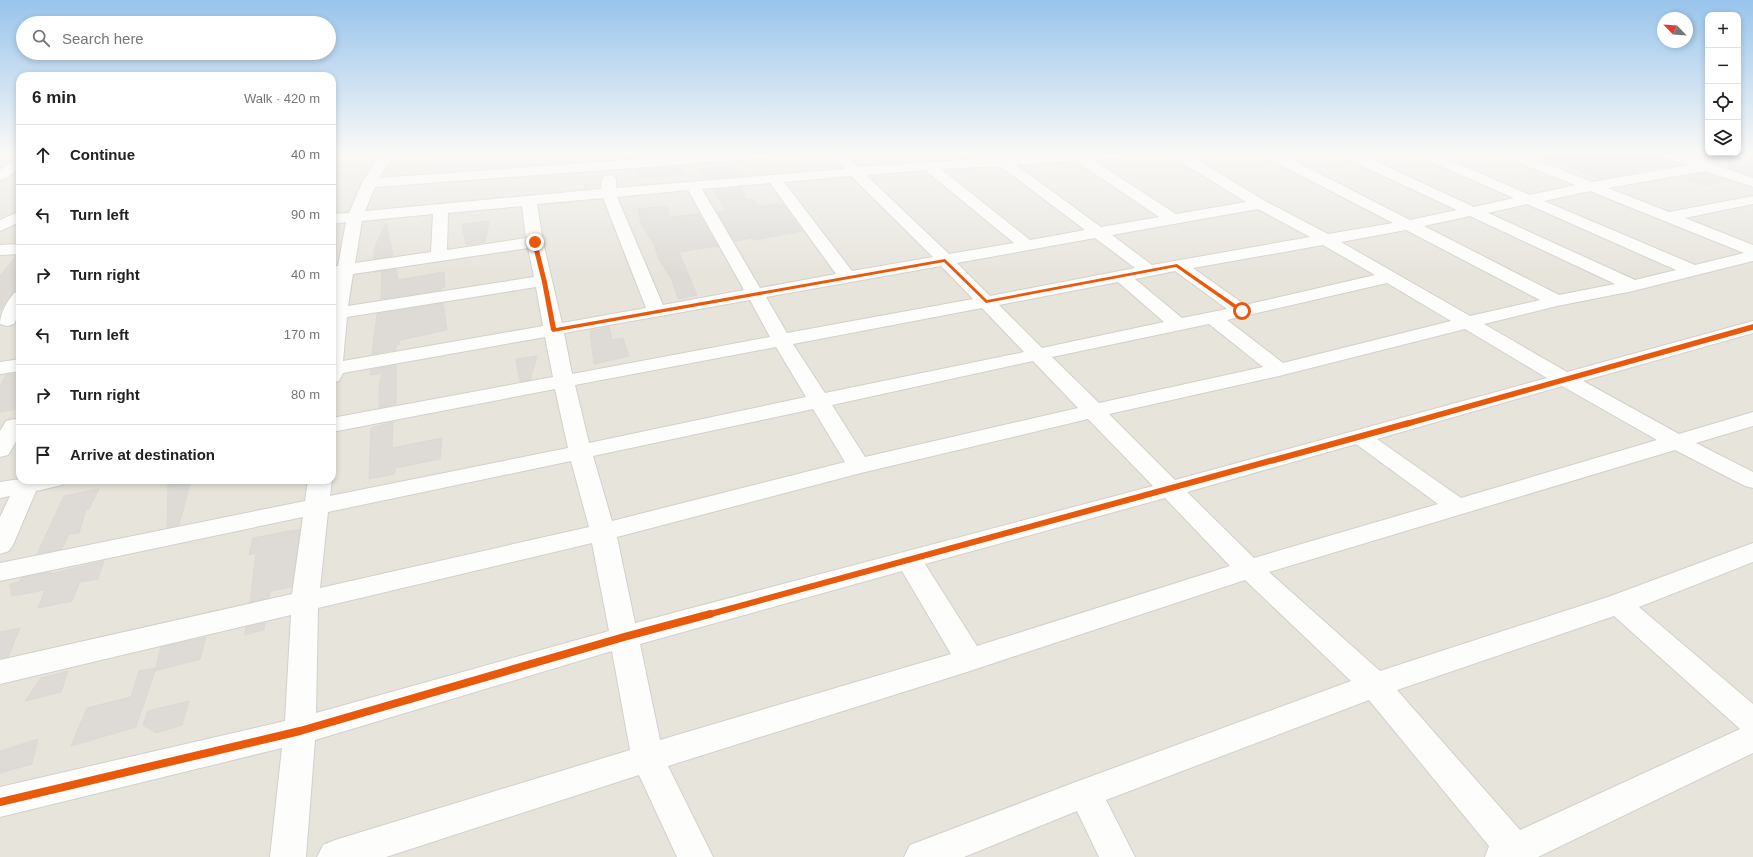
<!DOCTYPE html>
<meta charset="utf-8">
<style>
body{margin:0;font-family:Helvetica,sans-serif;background:#f6f6f6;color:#222}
.controls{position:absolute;right:12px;top:12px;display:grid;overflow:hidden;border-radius:8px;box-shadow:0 2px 6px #0003}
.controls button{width:36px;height:36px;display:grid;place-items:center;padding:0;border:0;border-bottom:1px solid #e0e0e0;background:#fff;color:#222;font:20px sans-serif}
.compass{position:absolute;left:1657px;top:12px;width:36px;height:36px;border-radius:50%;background:#fff;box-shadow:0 2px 6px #0003;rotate:295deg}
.stop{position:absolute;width:12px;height:12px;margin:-9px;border:3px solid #ea580c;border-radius:50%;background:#fff}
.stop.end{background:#ea580c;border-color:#fff;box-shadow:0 1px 4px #0008}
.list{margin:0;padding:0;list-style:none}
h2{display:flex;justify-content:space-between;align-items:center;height:52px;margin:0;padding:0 16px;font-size:17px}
h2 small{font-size:13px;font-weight:400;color:#767676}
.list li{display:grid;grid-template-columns:26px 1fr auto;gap:12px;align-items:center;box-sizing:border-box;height:60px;padding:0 16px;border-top:1px solid #e0e0e0}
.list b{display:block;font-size:15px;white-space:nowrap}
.list em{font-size:13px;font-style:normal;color:#767676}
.icon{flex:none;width:22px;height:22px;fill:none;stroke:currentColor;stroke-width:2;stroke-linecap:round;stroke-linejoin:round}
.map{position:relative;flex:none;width:1753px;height:857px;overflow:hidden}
.search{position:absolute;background:#fff;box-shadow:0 2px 6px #0003;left:16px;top:16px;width:320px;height:44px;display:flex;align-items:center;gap:10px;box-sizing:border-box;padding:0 14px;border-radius:22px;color:#767676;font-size:15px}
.panel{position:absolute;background:#fff;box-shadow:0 2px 6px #0003;left:16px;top:72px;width:320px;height:412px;border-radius:12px}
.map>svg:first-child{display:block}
</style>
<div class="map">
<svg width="1753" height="857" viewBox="0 0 1753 857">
<rect width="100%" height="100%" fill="#f4f2ee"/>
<!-- residential -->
<path fill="#e7e4dc" d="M 0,154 L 20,154 L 20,480 L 332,480 L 332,154 L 1753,154 L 1753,857 L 0,857 Z"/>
<!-- building -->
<path fill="#dedbd6" stroke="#dcd9d4" d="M 636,154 L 678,154 L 678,155 L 636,158 Z
M 1541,154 L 1661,154 L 1664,158 L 1683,165 L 1660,169 L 1657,167 L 1602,179 L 1541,156 Z
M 1688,154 L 1725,154 L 1753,162 L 1753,176 Z
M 680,166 L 681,174 L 635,178 L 635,169 Z
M 733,166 L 737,176 L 707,179 L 701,169 Z
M 1705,173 L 1730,181 L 1703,185 L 1681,177 Z
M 741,187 L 746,200 L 752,199 L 758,206 L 783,204 L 802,231 L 754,240 L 753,238 L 734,241 L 717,212 L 727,211 L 713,189 Z
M 666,206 L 671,217 L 699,214 L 718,246 L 679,252 L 697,295 L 678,299 L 672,280 L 659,259 L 654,245 L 641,223 L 638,209 Z
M 489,221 L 485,242 L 466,245 L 462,224 Z
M 386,223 L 393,256 L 374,259 L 374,249 Z
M 16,256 L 20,256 L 20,291 L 13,292 L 0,311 L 0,276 Z
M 396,269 L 398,280 L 444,272 L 445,287 L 441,288 L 441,290 L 381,299 L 382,271 L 374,272 Z
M 443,303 L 447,330 L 400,340 L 399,345 L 396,345 L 396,350 L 372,354 L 377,314 Z
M 609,327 L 612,340 L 623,338 L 629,356 L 594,364 L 590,331 Z
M 537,356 L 530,380 L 520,382 L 516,359 Z
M 396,365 L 396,404 L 379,408 L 379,386 L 382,373 L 370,375 L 371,370 Z
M 20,373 L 20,402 L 16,409 L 0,412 L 0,386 L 6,375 Z
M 393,422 L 392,448 L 442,438 L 440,459 L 395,468 L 395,474 L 369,479 L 371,428 Z
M 187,480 L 191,480 L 179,525 L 167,528 L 168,484 Z
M 99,489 L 89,509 L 86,510 L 79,533 L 69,534 L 62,549 L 37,554 L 64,496 Z
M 300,529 L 292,587 L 270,591 L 269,598 L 250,602 L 256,553 L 249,555 L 253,538 Z
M 104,561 L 98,579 L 80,582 L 72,601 L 38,608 L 45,590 L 12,596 L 10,584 L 20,582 L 21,578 L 51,572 L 50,574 Z
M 265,623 L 264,630 L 245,635 L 246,627 Z
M 20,628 L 8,657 L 0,658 L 0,632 Z
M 206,637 L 200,659 L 155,671 L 161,647 Z
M 156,668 L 136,727 L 71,746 L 87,708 L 131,697 L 139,671 Z
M 68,671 L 61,692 L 25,701 L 41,678 Z
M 189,701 L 182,725 L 156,733 L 143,725 L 148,711 Z
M 38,739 L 32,764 L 0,773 L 0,751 Z"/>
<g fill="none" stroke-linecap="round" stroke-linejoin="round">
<!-- minor casing -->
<g stroke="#d2d0cb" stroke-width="2">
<path id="minor" d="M 380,154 L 394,154 L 379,178 L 709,154 L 776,154 L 774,157 L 769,158 L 375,187 L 365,211 L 601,189 L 602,179 L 604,176 L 609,175 L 614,176 L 616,179 L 616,188 L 844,169 L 833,154 L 847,154 L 858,167 L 1050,154 L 1126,154 L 1124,157 L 1093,160 L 1176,214 L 1246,202 L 1173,157 L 1171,154 L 1188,154 L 1265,201 L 1328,234 L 1393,223 L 1265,157 L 1263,154 L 1281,154 L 1410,220 L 1457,210 L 1343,157 L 1341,154 L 1360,154 L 1474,207 L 1514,198 L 1419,157 L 1417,154 L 1436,154 L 1530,195 L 1575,185 L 1504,157 L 1502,154 L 1522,154 L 1592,182 L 1689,165 L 1664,157 L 1662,154 L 1683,154 L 1753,178 L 1753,187 L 1705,171 L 1608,188 L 1669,212 L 1753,196 L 1753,204 L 1685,218 L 1753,245 L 1753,261 L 1633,291 L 1557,306 L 1484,324 L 1567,372 L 1753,321 L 1753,333 L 1583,381 L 1679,434 L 1753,412 L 1753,426 L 1696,443 L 1753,472 L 1753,488 L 1745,486 L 1675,450 L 1269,572 L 1380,671 L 1608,597 L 1753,543 L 1753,562 L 1639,607 L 1753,704 L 1753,753 L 1538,857 L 1485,857 L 1489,846 L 1369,700 L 1106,800 L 1135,857 L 1099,857 L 1077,811 L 964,857 L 904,857 L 910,845 L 1073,783 L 1351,681 L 1245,580 L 970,671 L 668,766 L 713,857 L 677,857 L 639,775 L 386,857 L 317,857 L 323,845 L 335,840 L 630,750 L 612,651 L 315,740 L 306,857 L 270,857 L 282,748 L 0,817 L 0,787 L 285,721 L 291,615 L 0,684 L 0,660 L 292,594 L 303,517 L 0,581 L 0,563 L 305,501 L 308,480 L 332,480 L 330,496 L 568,448 L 555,389 L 332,432 L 332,418 L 553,377 L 545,337 L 343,373 L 339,381 L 332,383 L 332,296 L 336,277 L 332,277 L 332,267 L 338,266 L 346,222 L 332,224 L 332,214 L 349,213 L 362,183 ZM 1076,161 L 1159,217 L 1101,227 L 1016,165 ZM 1000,166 L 1085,230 L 1030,240 L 941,169 ZM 925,170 L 1014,243 L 949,254 L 866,175 ZM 851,176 L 933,257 L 852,271 L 784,182 ZM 770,183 L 836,274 L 760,288 L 702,189 ZM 688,190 L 744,290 L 663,305 L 617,197 ZM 1590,191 L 1744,253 L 1695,265 L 1544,201 ZM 603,198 L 646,308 L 562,323 L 543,242 L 537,204 ZM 1527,204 L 1676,270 L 1635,280 L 1488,213 ZM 522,206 L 526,238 L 447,250 L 448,213 ZM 1258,209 L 1310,237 L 1152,265 L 1112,235 ZM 433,214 L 431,252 L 355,263 L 362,221 ZM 1470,216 L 1615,284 L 1559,295 L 1424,226 ZM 1406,230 L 1540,300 L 1470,316 L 1341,242 ZM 1095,238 L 1135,268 L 990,296 L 957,263 ZM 1323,245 L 1375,275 L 1245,305 L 1193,268 ZM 528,248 L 534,277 L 348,306 L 353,274 ZM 941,266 L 973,299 L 787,333 L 766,297 ZM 1175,271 L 1227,309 L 1182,318 L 1135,279 ZM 1118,282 L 1164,322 L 1042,348 L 999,305 ZM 1387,283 L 1451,321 L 1283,363 L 1227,320 ZM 536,287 L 543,326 L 343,361 L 347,317 ZM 750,300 L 770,337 L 572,374 L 564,333 ZM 982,308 L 1024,352 L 825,393 L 793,344 ZM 1209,324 L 1263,367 L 1099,403 L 1052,357 ZM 1465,329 L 1547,378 L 1175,480 L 1109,414 L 1279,376 ZM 776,347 L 806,397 L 589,443 L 575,385 ZM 1033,361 L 1078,408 L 865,457 L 832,405 ZM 1562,386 L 1657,440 L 1461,498 L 1377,439 ZM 813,409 L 845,462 L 612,521 L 593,456 ZM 1088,419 L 1153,486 L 635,623 L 617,537 L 861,473 ZM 1356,444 L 1438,504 L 1254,558 L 1187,492 ZM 571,461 L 589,527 L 320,588 L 328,512 ZM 1165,498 L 1230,566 L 977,646 L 925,564 ZM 592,543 L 609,631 L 316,713 L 318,608 ZM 902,571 L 951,654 L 660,740 L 640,644 ZM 1614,616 L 1740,729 L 1520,830 L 1397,690 Z
M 20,158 L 20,168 L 5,179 L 0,180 L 0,170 L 15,159 Z
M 20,211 L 20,222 L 0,231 L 0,220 Z
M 20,244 L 20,254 L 0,255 L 0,245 Z
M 20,292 C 20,304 21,313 14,324 L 7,326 L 0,324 C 0,313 7,302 14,293 Z
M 20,359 L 20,371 L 0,374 L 0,362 Z
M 14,419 L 20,421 L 20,435 L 8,455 L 0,457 L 0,431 L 6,421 Z
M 20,479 L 20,480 L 66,480 L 62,485 L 36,491 L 13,545 L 9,551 L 0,554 L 0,517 L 10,496 L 0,498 L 0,482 Z"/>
</g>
<!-- minor -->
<use href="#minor" fill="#fdfdfc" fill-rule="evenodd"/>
<!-- cycleway-far2 casing -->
<g stroke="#fff" stroke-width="8">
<path id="cycleway-far2" d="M 1406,424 L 1753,327"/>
</g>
<!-- cycleway-far1 casing -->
<g stroke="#fff" stroke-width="9">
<path id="cycleway-far1" d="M 707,615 L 1409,423"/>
</g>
<!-- cycleway casing -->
<g stroke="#fff" stroke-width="11">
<path id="cycleway" d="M 0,802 L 300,731 L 624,637 L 710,614"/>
</g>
<!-- cycleway-far2 -->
<use href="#cycleway-far2" stroke="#e8590c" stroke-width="5.5"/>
<!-- cycleway-far1 -->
<use href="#cycleway-far1" stroke="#e8590c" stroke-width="6"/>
<!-- cycleway -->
<use href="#cycleway" stroke="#e8590c" stroke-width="8"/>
</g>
<!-- sky -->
<linearGradient id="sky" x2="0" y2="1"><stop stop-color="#98c4ec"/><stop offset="0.56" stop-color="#faf9f7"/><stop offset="1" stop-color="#faf9f7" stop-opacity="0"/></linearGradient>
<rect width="1753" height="274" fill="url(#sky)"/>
<!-- route -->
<path fill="#ea580c" d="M 535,240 L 537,242 L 547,282 L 556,328 L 945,259 L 987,300 L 1177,264 L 1245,311 L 1240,312 L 1176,267 L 986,303 L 944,262 L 553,332 L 551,330 L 542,282 L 532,242 Z"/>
</svg>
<div class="controls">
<button>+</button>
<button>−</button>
<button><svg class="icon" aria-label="locate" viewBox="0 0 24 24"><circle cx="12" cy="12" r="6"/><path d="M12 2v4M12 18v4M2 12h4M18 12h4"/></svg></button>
<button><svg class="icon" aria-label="layers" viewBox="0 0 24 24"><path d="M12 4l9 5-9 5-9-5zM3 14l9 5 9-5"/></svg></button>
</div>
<svg class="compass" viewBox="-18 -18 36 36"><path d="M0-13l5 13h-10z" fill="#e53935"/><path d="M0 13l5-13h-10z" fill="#767676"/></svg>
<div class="stop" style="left:1242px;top:311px"></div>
<div class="stop end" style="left:535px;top:242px"></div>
<div class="search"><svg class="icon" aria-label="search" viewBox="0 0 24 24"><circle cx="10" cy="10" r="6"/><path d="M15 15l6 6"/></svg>Search here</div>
<section class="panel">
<h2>6 min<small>Walk · 420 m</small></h2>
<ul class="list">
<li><svg class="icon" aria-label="ahead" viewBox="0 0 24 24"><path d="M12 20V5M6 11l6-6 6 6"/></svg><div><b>Continue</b></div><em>40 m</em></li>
<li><svg class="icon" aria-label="left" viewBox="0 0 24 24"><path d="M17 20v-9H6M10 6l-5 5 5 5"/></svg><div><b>Turn left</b></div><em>90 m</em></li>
<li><svg class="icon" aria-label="right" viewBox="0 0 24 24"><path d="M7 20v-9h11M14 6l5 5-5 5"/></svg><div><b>Turn right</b></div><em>40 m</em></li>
<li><svg class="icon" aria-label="left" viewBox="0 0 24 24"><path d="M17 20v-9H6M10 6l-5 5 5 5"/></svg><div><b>Turn left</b></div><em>170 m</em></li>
<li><svg class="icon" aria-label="right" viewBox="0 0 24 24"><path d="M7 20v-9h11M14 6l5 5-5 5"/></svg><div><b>Turn right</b></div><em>80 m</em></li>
<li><svg class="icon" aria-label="arrive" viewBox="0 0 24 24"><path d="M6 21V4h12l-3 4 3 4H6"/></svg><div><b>Arrive at destination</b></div></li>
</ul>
</section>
</div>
